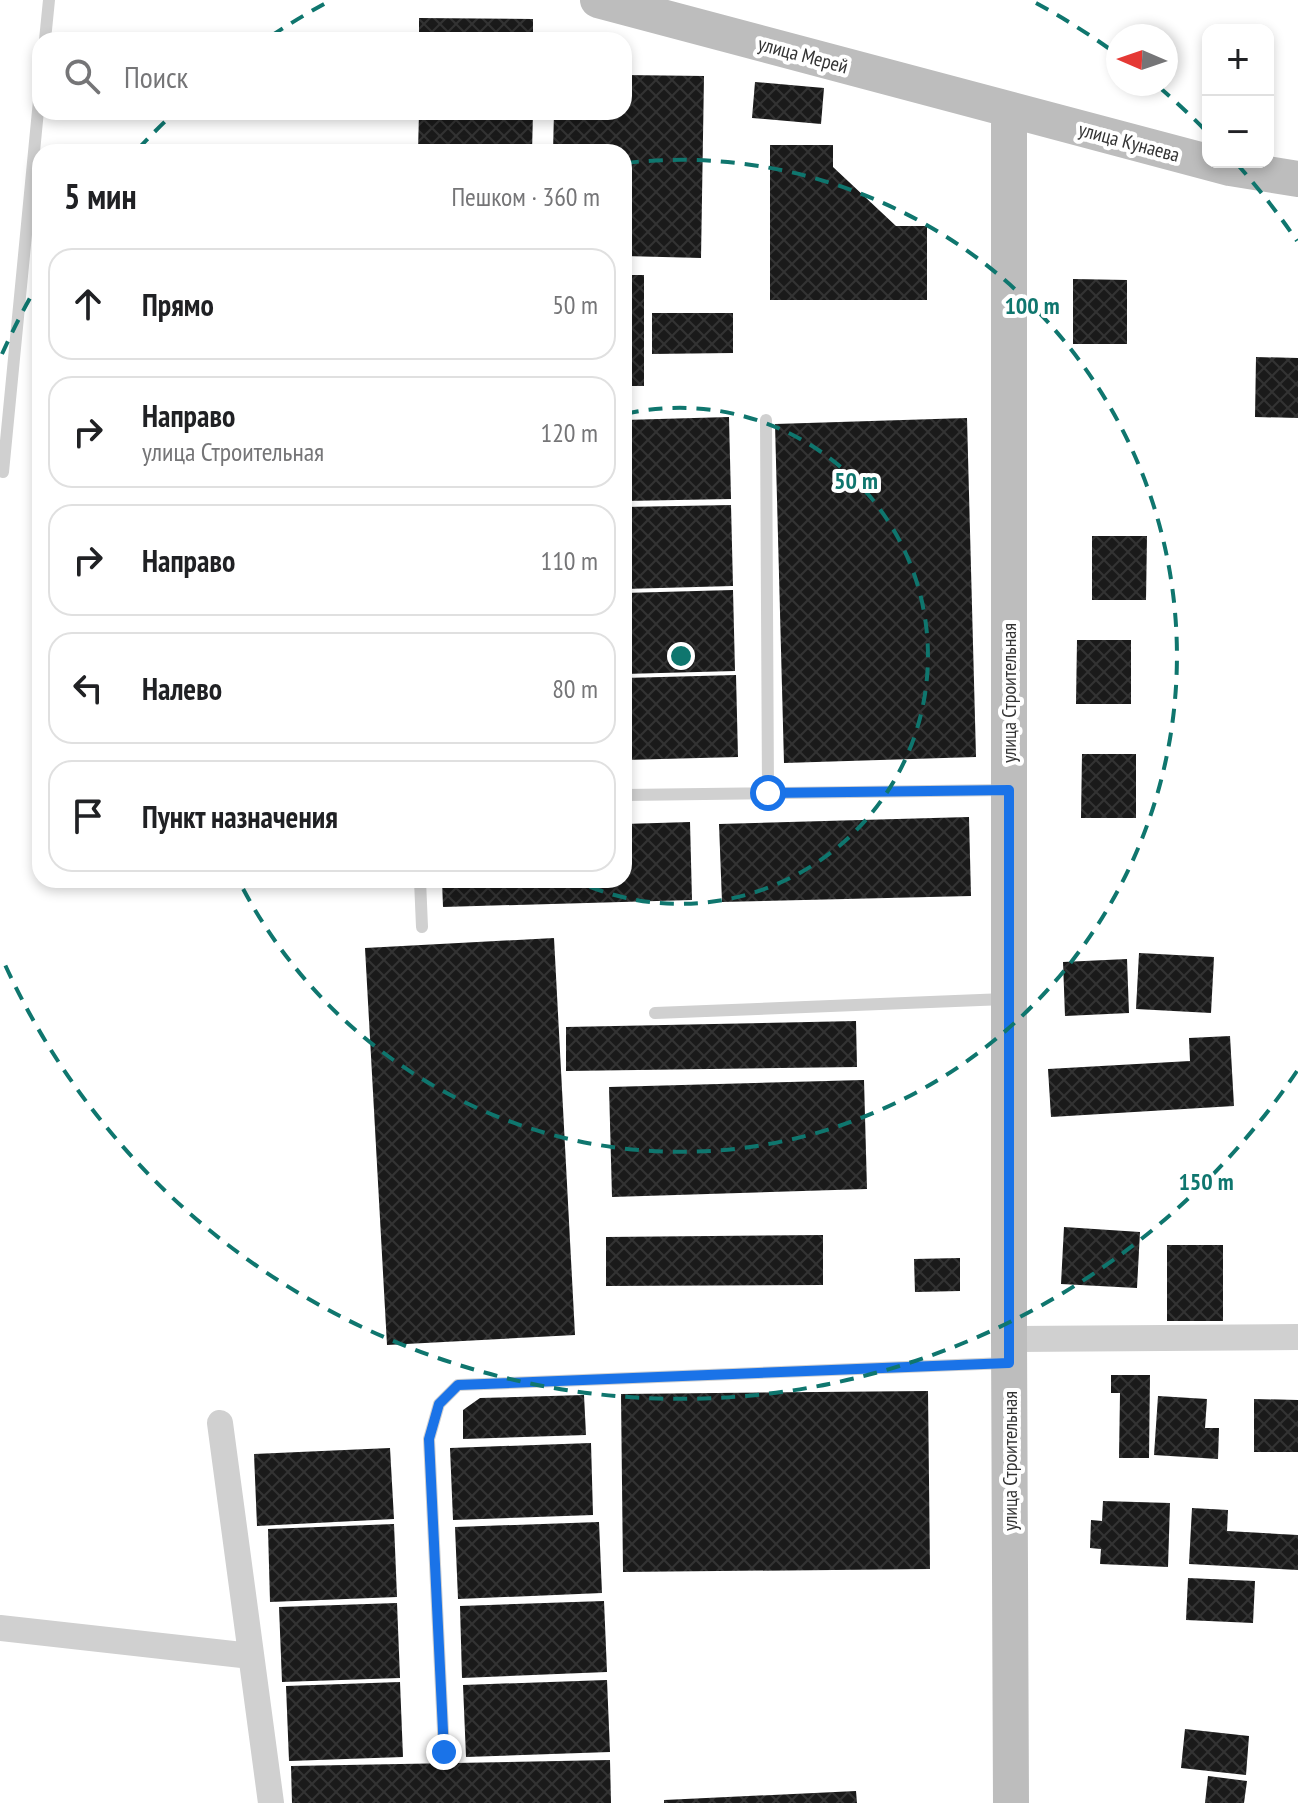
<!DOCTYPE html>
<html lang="ru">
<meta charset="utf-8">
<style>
body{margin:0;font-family:"PT Sans Narrow",sans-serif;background:#f2f2f2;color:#202124}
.controls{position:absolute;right:24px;top:24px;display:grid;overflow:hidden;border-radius:16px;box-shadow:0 4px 12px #0003}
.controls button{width:72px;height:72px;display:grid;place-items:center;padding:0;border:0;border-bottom:2px solid #e0e0e0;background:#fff;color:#202124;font:40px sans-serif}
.compass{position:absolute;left:1106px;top:24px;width:72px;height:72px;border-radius:50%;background:#fff;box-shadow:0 4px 12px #0003;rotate:272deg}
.stop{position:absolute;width:24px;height:24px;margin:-18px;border:6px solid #1a73e8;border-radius:50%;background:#fff}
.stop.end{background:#1a73e8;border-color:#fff;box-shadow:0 2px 8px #0008}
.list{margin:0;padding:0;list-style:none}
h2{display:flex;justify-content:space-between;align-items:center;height:104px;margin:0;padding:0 32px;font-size:34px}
h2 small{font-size:26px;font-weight:400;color:#757577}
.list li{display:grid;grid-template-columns:52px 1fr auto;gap:24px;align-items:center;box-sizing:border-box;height:112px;margin:0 16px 16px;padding:0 16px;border:2px solid #e0e0e0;border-radius:24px}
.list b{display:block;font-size:30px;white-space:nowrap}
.list p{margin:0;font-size:26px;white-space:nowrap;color:#757577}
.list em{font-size:26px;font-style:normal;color:#757577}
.icon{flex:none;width:44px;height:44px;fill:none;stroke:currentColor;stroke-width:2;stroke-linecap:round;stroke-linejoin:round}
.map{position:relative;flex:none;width:1298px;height:1803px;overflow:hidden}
.search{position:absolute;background:#fff;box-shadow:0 4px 12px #0003;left:32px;top:32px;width:600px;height:88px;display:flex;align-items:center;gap:20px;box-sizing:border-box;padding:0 28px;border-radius:24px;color:#757577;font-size:30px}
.panel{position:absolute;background:#fff;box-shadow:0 4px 12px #0003;left:32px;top:144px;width:600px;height:744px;border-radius:24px}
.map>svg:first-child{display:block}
</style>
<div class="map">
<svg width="1298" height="1803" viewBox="0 0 1298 1803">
<defs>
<pattern id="building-cross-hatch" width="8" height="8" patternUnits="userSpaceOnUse" patternTransform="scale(2)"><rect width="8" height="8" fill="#1a1a1a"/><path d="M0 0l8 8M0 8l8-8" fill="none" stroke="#333"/></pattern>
</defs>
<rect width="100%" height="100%" fill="#fff"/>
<!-- building -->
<path fill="url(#building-cross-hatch)" d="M 419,18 L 533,19 L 533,40 L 419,40 Z
M 624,75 L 704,76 L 701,258 L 624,256 L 624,152 L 553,152 L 554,112 L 624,112 Z
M 755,82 L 824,88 L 821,124 L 752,118 Z
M 419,112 L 533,112 L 532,152 L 418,152 Z
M 770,145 L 833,145 L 833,167 L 896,226 L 927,226 L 927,300 L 770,300 Z
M 624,275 L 644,275 L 644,386 L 624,386 Z
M 1073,279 L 1127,280 L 1127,344 L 1073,344 Z
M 652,313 L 733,313 L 733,353 L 652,354 Z
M 1256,357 L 1298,358 L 1298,418 L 1255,417 Z
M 729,417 L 731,499 L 624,501 L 624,420 Z
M 967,418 L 976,757 L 784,763 L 775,424 Z
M 731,505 L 733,586 L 624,589 L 624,507 Z
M 1092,536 L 1147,536 L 1146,600 L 1092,600 Z
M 733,590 L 735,671 L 624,674 L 624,593 Z
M 1077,640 L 1131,640 L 1131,704 L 1076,704 Z
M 736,675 L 738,757 L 624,760 L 624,678 Z
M 1082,754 L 1136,754 L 1136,818 L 1081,818 Z
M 969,817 L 971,896 L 722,902 L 719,824 Z
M 690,822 L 692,900 L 443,907 L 442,880 L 624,880 L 624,824 Z
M 554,938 L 575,1335 L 387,1345 L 365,948 Z
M 1139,953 L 1214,957 L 1211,1013 L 1136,1009 Z
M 1127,959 L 1129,1013 L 1065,1016 L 1063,962 Z
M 856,1021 L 857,1067 L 566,1071 L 566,1027 Z
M 1230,1036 L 1234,1106 L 1051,1117 L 1048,1069 L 1190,1061 L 1189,1038 Z
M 864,1080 L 867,1189 L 612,1197 L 609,1087 Z
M 1064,1227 L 1140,1232 L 1137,1288 L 1061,1284 Z
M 823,1235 L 823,1285 L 606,1286 L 606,1237 Z
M 1167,1245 L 1223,1245 L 1223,1321 L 1167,1321 Z
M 960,1258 L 960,1291 L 915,1292 L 914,1259 Z
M 1111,1375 L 1150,1375 L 1149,1458 L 1119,1458 L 1120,1393 L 1111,1393 Z
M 928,1391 L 930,1569 L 623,1572 L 621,1394 Z
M 584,1395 L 586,1435 L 463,1439 L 463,1410 L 480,1398 Z
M 1158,1396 L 1207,1399 L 1205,1428 L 1219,1428 L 1218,1459 L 1154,1455 Z
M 1254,1399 L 1298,1400 L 1298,1452 L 1254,1452 Z
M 591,1443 L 593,1515 L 453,1520 L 450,1448 Z
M 390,1448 L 394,1519 L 257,1526 L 254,1454 Z
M 1103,1501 L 1170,1503 L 1168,1567 L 1100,1564 L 1101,1549 L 1090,1548 L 1091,1520 L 1102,1521 Z
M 1192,1508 L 1228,1510 L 1227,1531 L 1298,1535 L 1298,1570 L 1189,1564 Z
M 599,1522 L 602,1593 L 458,1599 L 455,1527 Z
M 394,1524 L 397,1597 L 270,1602 L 268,1529 Z
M 1188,1578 L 1255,1581 L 1253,1623 L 1186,1620 Z
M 604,1601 L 607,1672 L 462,1678 L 460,1606 Z
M 397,1603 L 400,1678 L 282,1682 L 279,1607 Z
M 607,1680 L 610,1752 L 466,1757 L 463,1685 Z
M 400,1682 L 403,1757 L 289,1761 L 286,1686 Z
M 1185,1729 L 1249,1736 L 1246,1775 L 1181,1768 Z
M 610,1760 L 611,1803 L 292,1803 L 291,1766 Z
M 1208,1776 L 1247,1781 L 1244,1803 L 1205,1803 Z
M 856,1791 L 857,1803 L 664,1803 L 664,1800 Z"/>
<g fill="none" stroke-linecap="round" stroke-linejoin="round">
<!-- service -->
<path stroke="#d0d0d0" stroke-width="12" d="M 45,40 L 49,0
M 766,420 L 768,793
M 3,472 L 40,90
M 624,795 L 1005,790
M 420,880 L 422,927
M 655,1013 L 1005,999
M 444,1752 L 429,1439 L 439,1404 L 458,1385 L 1006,1363"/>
<!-- minor -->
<path stroke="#d0d0d0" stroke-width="26" d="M 1009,1339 L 1298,1337
M 220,1423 L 271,1803
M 0,1628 L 251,1656"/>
<!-- secondary -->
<path stroke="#bdbdbd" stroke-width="36" d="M 598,0 L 1230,168 L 1298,179
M 1009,110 L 1009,1339 L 1011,1803"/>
</g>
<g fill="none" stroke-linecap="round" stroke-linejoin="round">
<!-- route -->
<path stroke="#1a73e8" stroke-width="10" d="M 444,1752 L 429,1439 L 439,1404 L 458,1385 L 1009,1363 L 1009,790 L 768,793"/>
</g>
<!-- distance rings -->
<g fill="none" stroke="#0f766e" stroke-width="4" stroke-dasharray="14 10">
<path d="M625 414A248 248 0 1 1 576 881"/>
<path d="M625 163A496 496 0 1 1 239 881"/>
<path d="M1297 1071A743 743 0 0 1 2 958M2 354A743 743 0 0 1 38 284M138 149A743 743 0 0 1 174 113M271 36A743 743 0 0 1 326 3M1036 3A743 743 0 0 1 1118 55M1159 87A743 743 0 0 1 1206 131M1237 164A743 743 0 0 1 1297 241"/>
</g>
<g text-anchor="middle" stroke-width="8" stroke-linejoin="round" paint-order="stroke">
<!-- street labels -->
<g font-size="20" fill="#333" stroke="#fff">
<text transform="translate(803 55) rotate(15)" y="7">улица Мерей</text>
<text transform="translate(1129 142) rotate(15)" y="7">улица Кунаева</text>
<text transform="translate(1009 693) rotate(-90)" y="7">улица Строительная</text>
<text transform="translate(1010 1461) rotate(-90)" y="7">улица Строительная</text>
</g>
</g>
<circle cx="681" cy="656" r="12" fill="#0f766e" stroke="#fff" stroke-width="4"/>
<g font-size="24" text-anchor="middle" font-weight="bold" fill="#0f766e" stroke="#fff" stroke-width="8" stroke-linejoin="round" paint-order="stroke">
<text x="1032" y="314">100 m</text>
<text x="856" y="489">50 m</text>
<text x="1206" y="1190">150 m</text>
</g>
</svg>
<div class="controls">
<button>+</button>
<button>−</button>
</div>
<svg class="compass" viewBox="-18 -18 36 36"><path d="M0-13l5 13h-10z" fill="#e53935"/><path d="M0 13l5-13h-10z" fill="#757577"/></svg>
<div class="stop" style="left:768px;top:793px"></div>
<div class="stop end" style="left:444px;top:1752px"></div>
<div class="search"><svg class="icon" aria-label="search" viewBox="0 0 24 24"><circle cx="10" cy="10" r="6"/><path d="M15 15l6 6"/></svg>Поиск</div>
<section class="panel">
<h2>5 мин<small>Пешком · 360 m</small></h2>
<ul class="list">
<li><svg class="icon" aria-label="ahead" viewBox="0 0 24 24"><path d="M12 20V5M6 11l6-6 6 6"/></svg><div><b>Прямо</b></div><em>50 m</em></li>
<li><svg class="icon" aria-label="right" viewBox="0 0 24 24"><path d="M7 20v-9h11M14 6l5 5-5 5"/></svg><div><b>Направо</b><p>улица Строительная</p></div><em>120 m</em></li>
<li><svg class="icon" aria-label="right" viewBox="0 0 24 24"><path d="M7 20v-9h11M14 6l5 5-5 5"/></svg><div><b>Направо</b></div><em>110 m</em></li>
<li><svg class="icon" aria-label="left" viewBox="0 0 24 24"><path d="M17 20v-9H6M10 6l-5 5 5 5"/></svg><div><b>Налево</b></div><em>80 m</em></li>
<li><svg class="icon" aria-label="arrive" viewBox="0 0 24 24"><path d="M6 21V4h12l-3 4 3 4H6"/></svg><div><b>Пункт назначения</b></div></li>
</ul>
</section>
</div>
